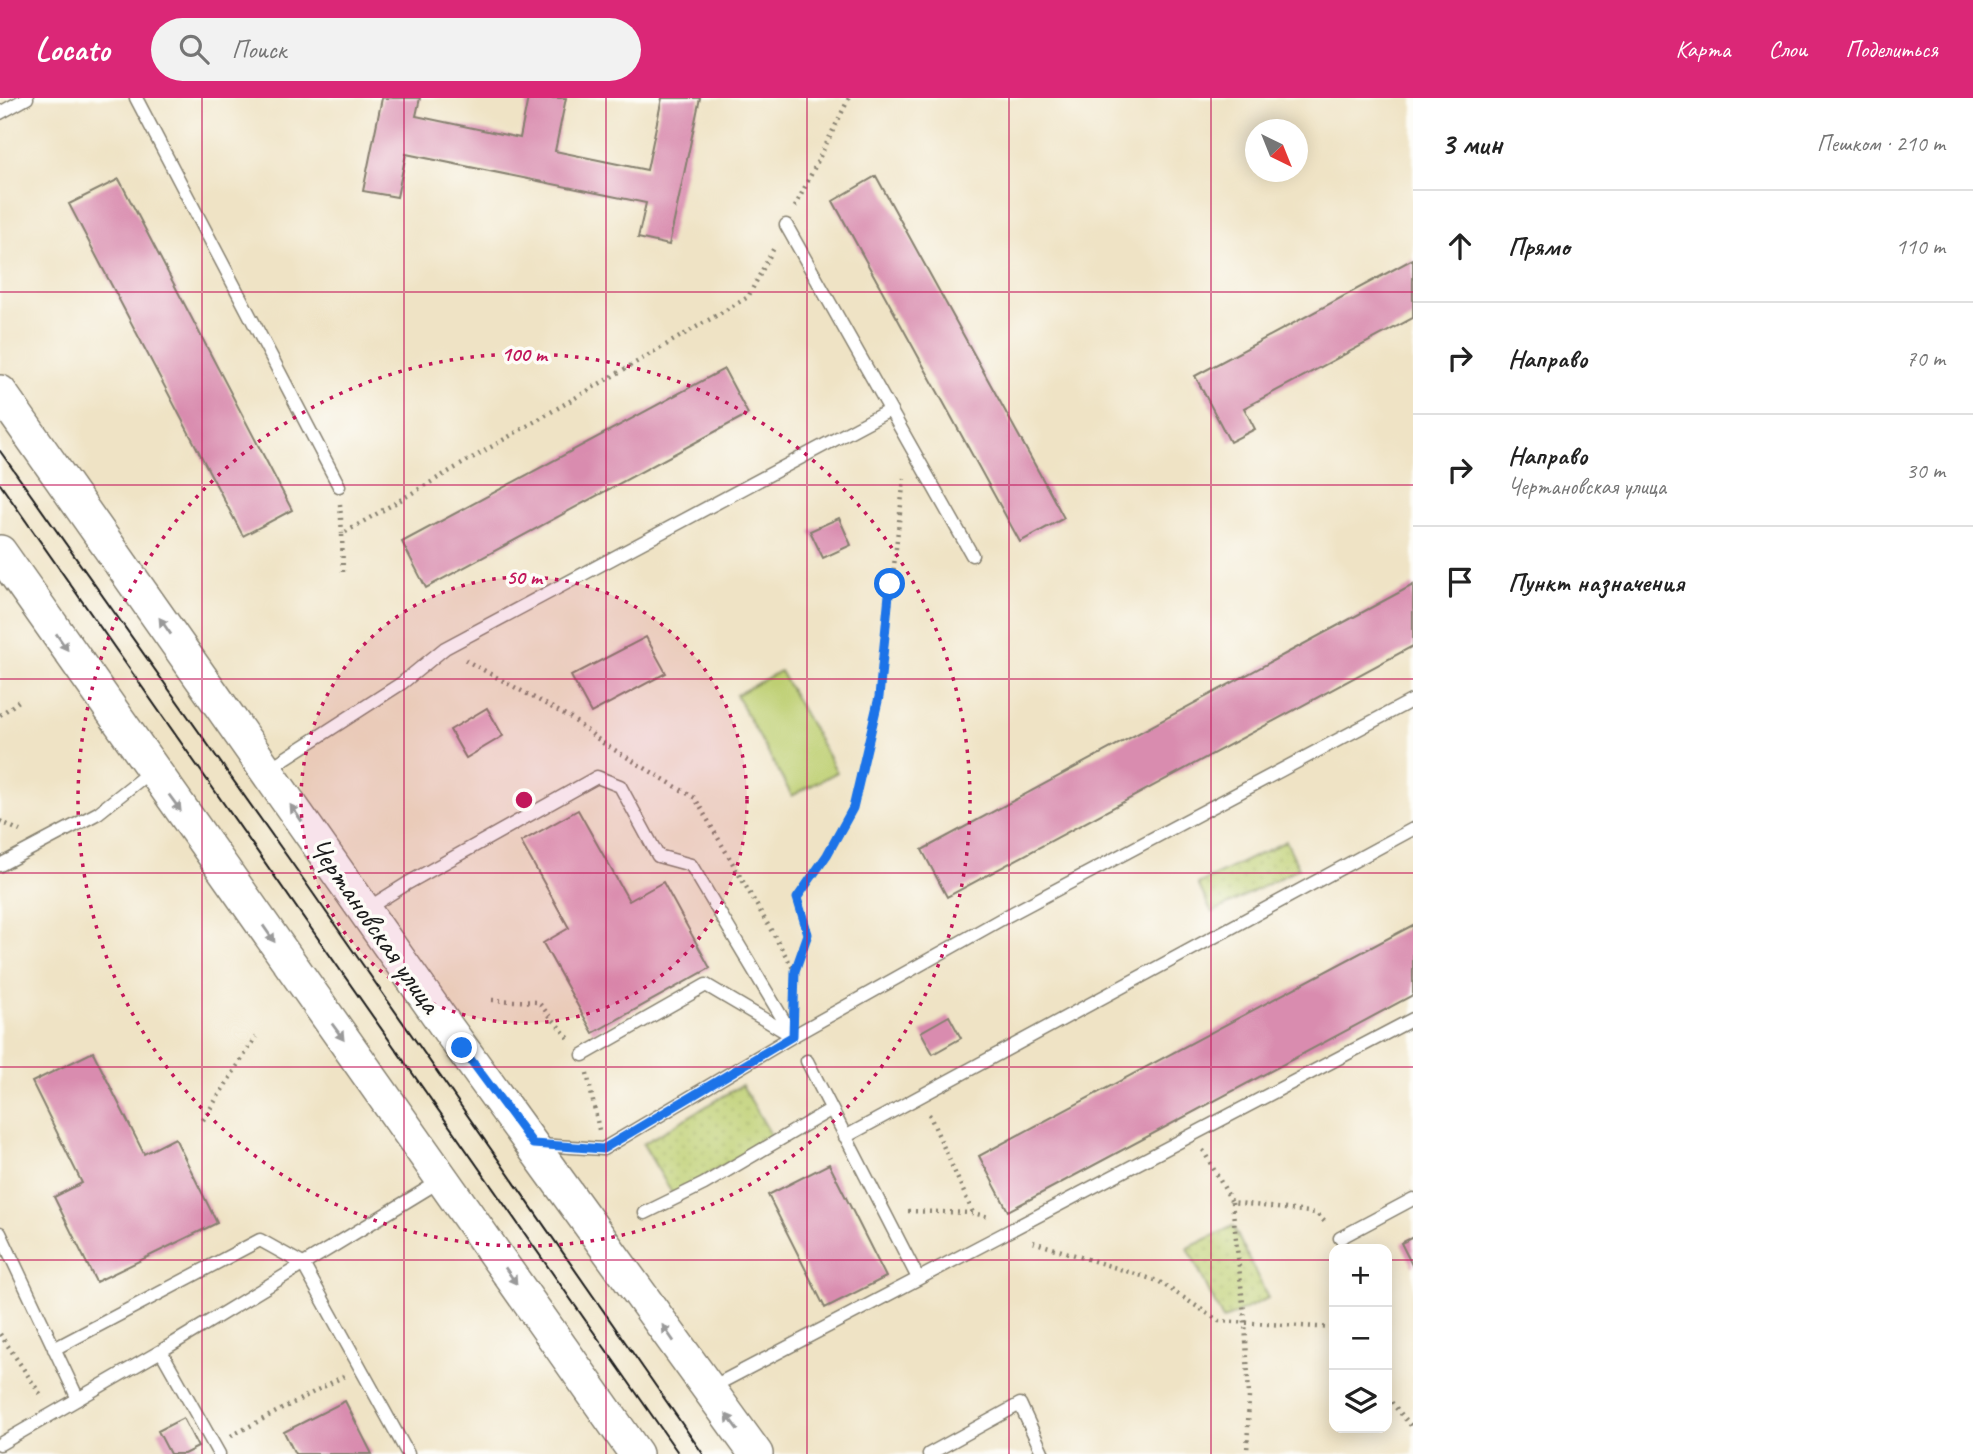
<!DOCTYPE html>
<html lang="ru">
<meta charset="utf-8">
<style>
body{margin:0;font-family:Caveat,sans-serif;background:#f2f2f2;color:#222}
.controls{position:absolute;right:21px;bottom:21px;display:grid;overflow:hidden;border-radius:14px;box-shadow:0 4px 18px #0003}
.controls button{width:63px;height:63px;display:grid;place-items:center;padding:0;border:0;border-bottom:2px solid #e0e0e0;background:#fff;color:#222;font:35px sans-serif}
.compass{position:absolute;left:1245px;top:21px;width:63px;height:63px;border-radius:50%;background:#fff;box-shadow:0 4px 18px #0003;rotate:137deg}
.stop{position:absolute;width:21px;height:21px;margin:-16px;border:5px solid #1a73e8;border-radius:50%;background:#fff}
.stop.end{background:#1a73e8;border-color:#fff;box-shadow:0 2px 7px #0008}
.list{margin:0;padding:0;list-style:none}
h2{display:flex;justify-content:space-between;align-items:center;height:91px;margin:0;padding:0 28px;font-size:30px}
h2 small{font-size:23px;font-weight:400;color:#767676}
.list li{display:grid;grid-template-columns:46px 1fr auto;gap:21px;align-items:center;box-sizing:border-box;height:112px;padding:0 28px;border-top:2px solid #e0e0e0}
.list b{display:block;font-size:26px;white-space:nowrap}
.list p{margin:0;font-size:23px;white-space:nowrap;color:#767676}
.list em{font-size:23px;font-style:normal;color:#767676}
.icon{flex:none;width:38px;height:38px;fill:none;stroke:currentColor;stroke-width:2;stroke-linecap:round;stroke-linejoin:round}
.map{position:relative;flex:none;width:1413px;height:1356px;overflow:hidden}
header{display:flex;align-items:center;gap:42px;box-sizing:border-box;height:98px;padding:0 35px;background:#db2777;color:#fff}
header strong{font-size:33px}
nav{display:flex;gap:38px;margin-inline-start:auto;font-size:24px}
.search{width:490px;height:63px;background:#f2f2f2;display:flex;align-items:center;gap:18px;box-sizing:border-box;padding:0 24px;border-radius:38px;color:#767676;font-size:26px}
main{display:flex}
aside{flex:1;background:#fff}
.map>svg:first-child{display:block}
</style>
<header>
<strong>Locato</strong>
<div class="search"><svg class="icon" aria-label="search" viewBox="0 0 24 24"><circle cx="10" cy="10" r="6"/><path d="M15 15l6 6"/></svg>Поиск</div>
<nav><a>Карта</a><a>Слои</a><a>Поделиться</a></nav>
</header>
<main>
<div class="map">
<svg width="1413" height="1356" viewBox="0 0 1413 1356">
<defs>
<pattern id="park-dots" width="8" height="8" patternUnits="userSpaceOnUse" patternTransform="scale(1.75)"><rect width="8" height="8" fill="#becf72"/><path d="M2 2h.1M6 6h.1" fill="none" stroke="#a3b162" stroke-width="1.8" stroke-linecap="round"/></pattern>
</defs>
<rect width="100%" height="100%" fill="#fdfcf7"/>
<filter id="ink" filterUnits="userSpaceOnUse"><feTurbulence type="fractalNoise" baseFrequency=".0143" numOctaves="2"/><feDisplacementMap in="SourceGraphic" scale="14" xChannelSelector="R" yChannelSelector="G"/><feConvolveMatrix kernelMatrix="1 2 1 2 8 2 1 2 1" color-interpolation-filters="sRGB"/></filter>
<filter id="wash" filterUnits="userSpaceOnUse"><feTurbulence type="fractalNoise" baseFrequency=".00686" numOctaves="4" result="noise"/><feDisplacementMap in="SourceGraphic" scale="28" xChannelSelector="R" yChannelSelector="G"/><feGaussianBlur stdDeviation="1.57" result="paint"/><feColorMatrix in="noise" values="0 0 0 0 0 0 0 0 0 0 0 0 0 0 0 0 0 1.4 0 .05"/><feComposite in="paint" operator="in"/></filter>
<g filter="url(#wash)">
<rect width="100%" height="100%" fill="#efe3c5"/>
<!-- park -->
<path fill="url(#park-dots)" stroke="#6d7647" stroke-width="2" d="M 1286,743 L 1299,770 L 1212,815 L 1198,786 Z
M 742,987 L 772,1039 L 673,1097 L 643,1046 Z
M 1233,1128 L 1268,1200 L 1223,1222 L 1188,1150 Z"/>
<!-- pitch -->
<path fill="#becf72" stroke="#6d7647" stroke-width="2" d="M 780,573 L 837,674 L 792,698 L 736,597 Z"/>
<g id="blocks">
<!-- building -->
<path fill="#d98caf" d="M 382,0 L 420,0 L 416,18 L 520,40 L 528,0 L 566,0 L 555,53 L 647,72 L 662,0 L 700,0 L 669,147 L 638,140 L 646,105 L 406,56 L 397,99 L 363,93 Z
M 876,78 L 1064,420 L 1020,444 L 833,103 Z
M 119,81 L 292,412 L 243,438 L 69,106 Z
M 1413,161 L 1413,220 L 1244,310 L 1255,331 L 1230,344 L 1195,278 Z
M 724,271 L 748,316 L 426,490 L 402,444 Z
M 839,420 L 851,447 L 823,460 L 810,433 Z
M 1413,487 L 1413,548 L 947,799 L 922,752 Z
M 646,539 L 666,575 L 591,615 L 571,578 Z
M 487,610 L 503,638 L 466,660 L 450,632 Z
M 578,712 L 629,803 L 663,784 L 710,870 L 593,935 L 543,845 L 569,830 L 521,744 Z
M 1413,827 L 1413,897 L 1008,1113 L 979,1058 Z
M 949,918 L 961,940 L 933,956 L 921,934 Z
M 93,954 L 144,1056 L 175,1040 L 217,1125 L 96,1184 L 54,1099 L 82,1085 L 32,984 Z
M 829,1066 L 886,1179 L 825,1210 L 768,1097 Z
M 1413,1139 L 1413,1169 L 1401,1145 Z
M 345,1303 L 372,1356 L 295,1356 L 284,1334 Z
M 183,1320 L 198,1349 L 184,1356 L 170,1356 L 158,1333 Z"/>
</g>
</g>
<g filter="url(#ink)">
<use href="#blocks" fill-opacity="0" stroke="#868070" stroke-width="2"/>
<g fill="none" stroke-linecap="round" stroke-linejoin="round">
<!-- service casing -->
<g stroke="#868070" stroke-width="15">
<path id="service" d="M 136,0 L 339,388
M 0,15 L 27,0
M 786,127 L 972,457
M 267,672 L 402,585 L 445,550 L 890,312
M 0,767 L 98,715 L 152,672
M 365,812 L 408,785 L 597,679 L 620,688 L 658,758 L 691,767 L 793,938
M 583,957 L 706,887 L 789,936
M 807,963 L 918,1180
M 845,1039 L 1413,731
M 539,1047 L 603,1051 L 793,938 L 1007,818 L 1413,602
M 645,1115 L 704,1086 L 830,1012
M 0,1135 L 78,1301
M 1340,1140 L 1413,1101
M 54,1251 L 260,1142 L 303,1166 L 408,1356
M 161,1253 L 219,1356
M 710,1290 L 1413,921
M 0,1346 L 161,1253 L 440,1083
M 929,1356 L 1020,1306 L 1043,1356"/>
</g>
<!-- secondary casing -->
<g stroke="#868070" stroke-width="36">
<path id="secondary" d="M 0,294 L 448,931 L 756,1356
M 0,454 L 636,1356"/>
</g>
<!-- path -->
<path stroke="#868070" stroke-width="4.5" stroke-dasharray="2 5" stroke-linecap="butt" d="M 795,109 L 849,0
M 340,406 L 342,436
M 343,474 L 342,436 L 748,199 L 775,148
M 465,562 L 571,620 L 603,645 L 695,700 L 794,872
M 0,617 L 19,603
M 0,723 L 20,733
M 794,896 L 795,873 L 808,836 L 797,800 L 827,757 L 853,710 L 879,599 L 904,380
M 492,902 L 538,904 L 571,943
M 587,975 L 599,1032
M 929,1016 L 973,1115
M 203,1022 L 256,939
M 1203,1052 L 1232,1104 L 1316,1115 L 1327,1126
M 1232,1104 L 1245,1224 L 1249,1298 L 1247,1356
M 908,1113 L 973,1115 L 989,1119
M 1033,1144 L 1158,1183 L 1219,1223 L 1334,1230
M 1387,1234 L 1389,1234
M 0,1236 L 43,1300
M 1387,1299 L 1413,1330
M 231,1338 L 344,1278"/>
<!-- service -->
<use href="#service" stroke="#fff" stroke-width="12"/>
<!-- secondary -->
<use href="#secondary" stroke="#fff" stroke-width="33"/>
<!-- tram -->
<path stroke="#1c1c1c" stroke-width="2" d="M 0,353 L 301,778 L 703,1356
M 0,386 L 679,1356"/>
</g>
<!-- one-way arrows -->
<defs><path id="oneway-solid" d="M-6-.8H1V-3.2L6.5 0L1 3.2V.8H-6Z" transform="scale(1.75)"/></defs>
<g fill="#999">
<use href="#oneway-solid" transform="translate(165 528) rotate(-125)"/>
<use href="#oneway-solid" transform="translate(62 544) rotate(55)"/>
<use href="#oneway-solid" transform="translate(175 705) rotate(54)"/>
<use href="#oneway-solid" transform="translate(296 715) rotate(-125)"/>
<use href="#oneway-solid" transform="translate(269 836) rotate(55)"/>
<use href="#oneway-solid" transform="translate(338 934) rotate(54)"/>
<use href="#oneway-solid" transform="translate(511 1178) rotate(55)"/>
<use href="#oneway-solid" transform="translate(668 1235) rotate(-125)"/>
<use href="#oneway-solid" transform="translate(732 1324) rotate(-127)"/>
</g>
</g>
<g fill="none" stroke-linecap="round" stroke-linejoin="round" filter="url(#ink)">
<!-- route -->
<path stroke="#1a73e8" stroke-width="9" d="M 462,950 L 533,1046 L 603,1051 L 793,938 L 795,873 L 808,836 L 797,800 L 827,757 L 853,710 L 879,599 L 890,486"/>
</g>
<!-- grid -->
<path fill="none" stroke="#c2185b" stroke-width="2" stroke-opacity="0.55" d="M 202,0 L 202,1356M 404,0 L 404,1356M 606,0 L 606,1356M 807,0 L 807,1356M 1009,0 L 1009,1356M 1211,0 L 1211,1356M 0,194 L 1413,194M 0,387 L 1413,387M 0,581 L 1413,581M 0,775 L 1413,775M 0,969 L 1413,969M 0,1162 L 1334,1162M 1387,1162 L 1413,1162"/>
<!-- distance rings -->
<circle cx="524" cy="702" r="223" fill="#c2185b" fill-opacity=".12"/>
<g fill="none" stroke="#c2185b" stroke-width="3.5" stroke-dasharray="3.5 7">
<circle cx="524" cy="702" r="223"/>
<circle cx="524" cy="702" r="446"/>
</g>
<g text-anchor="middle" stroke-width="7" stroke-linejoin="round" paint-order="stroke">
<!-- street labels -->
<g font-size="30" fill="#1c1c1c" stroke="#fdfcf7">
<text transform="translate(375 827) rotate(55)" y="10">Чертановская улица</text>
</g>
</g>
<circle cx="524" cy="702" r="10" fill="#c2185b" stroke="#fdfcf7" stroke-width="3.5"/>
<g font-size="21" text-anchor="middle" font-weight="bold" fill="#c2185b" stroke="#fdfcf7" stroke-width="7" stroke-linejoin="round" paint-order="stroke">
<text x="524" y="263">100 m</text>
<text x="524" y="486">50 m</text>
</g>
</svg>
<div class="controls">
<button>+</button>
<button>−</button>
<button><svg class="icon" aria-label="layers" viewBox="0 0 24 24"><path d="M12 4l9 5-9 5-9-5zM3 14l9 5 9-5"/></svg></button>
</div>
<svg class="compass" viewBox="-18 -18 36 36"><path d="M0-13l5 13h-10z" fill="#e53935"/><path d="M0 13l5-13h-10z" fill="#767676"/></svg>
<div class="stop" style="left:890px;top:486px"></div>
<div class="stop end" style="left:462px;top:950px"></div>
</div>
<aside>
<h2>3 мин<small>Пешком · 210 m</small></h2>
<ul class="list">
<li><svg class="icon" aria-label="ahead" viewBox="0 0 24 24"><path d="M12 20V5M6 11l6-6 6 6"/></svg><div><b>Прямо</b></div><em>110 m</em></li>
<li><svg class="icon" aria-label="right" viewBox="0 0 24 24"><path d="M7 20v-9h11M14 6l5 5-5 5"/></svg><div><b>Направо</b></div><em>70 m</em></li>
<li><svg class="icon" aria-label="right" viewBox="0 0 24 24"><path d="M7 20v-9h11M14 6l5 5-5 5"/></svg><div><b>Направо</b><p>Чертановская улица</p></div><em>30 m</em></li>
<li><svg class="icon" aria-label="arrive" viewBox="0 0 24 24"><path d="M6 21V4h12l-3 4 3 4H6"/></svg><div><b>Пункт назначения</b></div></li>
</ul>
</aside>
</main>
